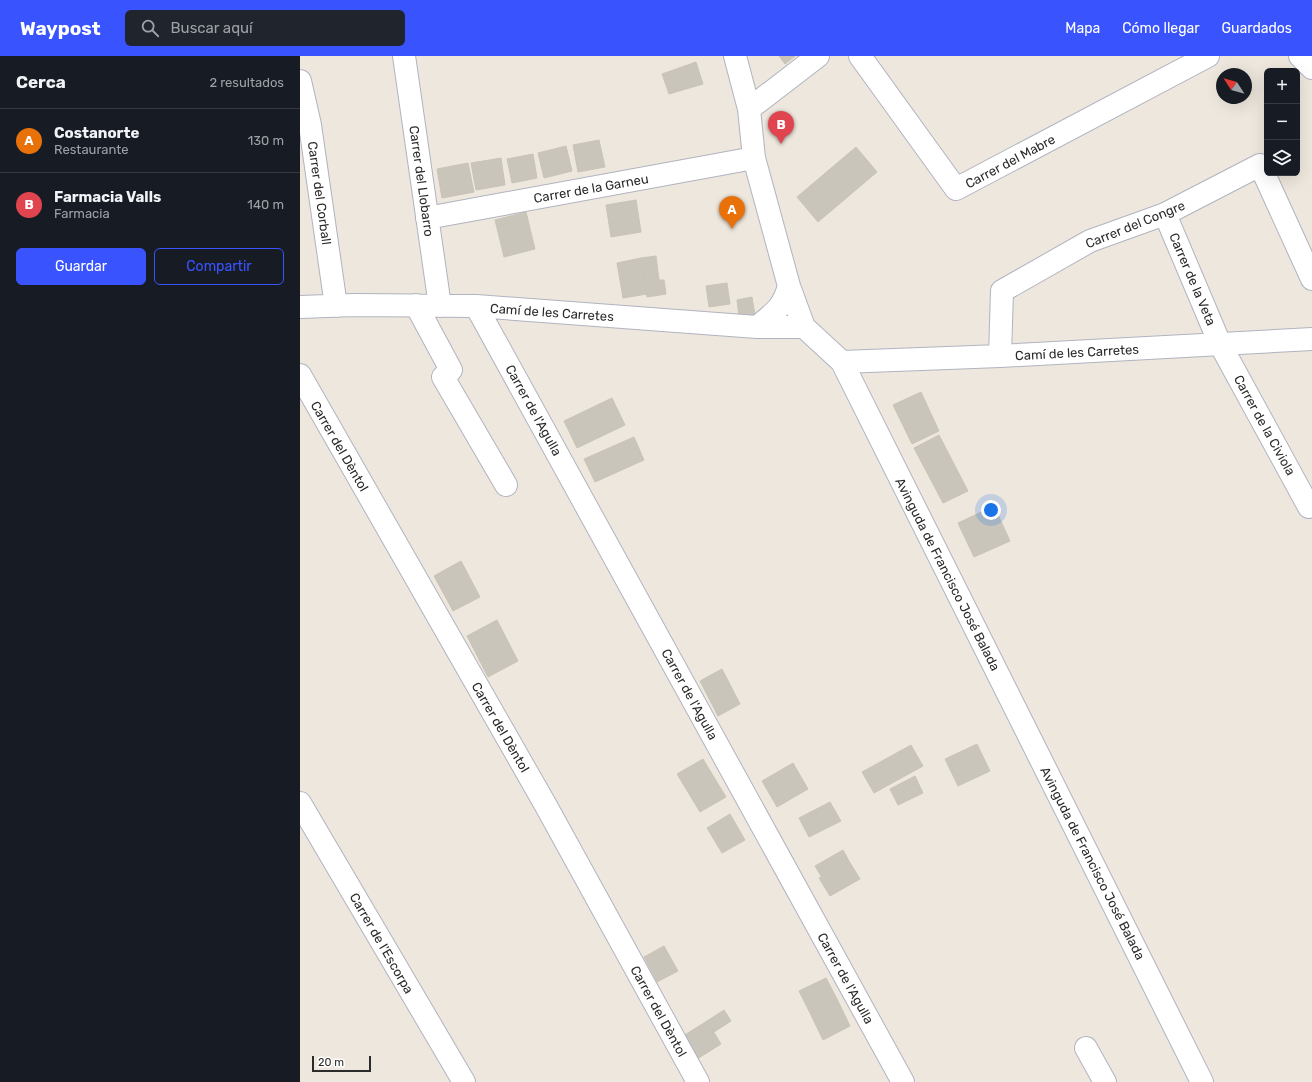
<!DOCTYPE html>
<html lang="es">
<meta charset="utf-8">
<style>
body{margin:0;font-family:Rubik,sans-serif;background:#20242c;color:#f1f3f6}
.controls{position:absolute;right:12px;top:12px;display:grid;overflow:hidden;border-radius:6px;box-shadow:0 4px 16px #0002}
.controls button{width:36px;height:36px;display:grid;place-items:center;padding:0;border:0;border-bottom:1px solid #363941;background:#171b24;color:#f1f3f6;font:20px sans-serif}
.compass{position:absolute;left:916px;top:12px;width:36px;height:36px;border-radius:50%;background:#171b24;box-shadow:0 4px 16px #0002;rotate:306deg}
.scale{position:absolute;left:12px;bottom:10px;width:59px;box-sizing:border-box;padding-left:4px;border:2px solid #2b2b2b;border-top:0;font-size:11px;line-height:14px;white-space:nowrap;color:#2b2b2b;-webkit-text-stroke:3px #fff;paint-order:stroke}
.you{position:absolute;left:691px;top:454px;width:14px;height:14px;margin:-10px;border:3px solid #fff;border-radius:50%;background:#1a73e8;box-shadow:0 0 0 6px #1a73e833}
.badge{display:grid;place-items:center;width:26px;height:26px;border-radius:50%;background:#3954ff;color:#fff;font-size:13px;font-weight:700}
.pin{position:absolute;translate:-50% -33px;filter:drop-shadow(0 1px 2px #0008)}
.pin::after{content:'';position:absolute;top:21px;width:14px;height:12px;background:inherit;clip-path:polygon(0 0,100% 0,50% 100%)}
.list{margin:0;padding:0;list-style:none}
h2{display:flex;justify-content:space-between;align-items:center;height:52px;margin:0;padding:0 16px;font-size:17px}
h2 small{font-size:13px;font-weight:400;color:#9ea1a6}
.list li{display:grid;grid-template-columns:26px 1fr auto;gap:12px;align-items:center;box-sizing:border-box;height:64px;padding:0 16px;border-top:1px solid #363941}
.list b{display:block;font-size:15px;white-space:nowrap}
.list p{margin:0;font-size:13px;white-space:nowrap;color:#9ea1a6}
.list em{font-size:13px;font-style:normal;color:#9ea1a6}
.actions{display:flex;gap:8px;padding:12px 16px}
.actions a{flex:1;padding:9px 0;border:1px solid #3954ff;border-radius:6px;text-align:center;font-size:14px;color:#3954ff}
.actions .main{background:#3954ff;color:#fff}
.icon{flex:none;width:22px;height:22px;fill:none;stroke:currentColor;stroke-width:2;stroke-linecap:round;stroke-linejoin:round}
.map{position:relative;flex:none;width:1012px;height:1026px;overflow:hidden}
header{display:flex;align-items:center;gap:24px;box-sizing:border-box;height:56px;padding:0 20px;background:#3954ff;color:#fff}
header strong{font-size:19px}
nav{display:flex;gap:22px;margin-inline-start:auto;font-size:14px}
.search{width:280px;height:36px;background:#20242c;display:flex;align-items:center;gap:10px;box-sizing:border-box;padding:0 14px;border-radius:6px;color:#9ea1a6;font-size:15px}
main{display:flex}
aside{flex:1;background:#171b24}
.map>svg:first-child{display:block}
</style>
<header>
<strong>Waypost</strong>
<div class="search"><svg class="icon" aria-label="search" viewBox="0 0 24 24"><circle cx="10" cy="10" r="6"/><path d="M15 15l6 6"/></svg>Buscar aquí</div>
<nav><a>Mapa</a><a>Cómo llegar</a><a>Guardados</a></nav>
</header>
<main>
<aside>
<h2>Cerca<small>2 resultados</small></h2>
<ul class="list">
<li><span class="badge" style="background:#e8710a">A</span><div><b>Costanorte</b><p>Restaurante</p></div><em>130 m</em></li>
<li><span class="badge" style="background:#e0444e">B</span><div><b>Farmacia Valls</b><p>Farmacia</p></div><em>140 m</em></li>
</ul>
<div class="actions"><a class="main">Guardar</a><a>Compartir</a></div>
</aside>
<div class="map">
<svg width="1012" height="1026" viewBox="0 0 1012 1026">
<rect width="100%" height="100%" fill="#eee7dd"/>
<!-- building -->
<path fill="#c9c5bb" stroke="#cac4b6" d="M 479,0 L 495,0 L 485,8 Z
M 396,6 L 403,28 L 369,38 L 362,18 Z
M 299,84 L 305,111 L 278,116 L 273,89 Z
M 266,90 L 272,115 L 244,122 L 238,97 Z
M 556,91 L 577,116 L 518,166 L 497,141 Z
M 233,98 L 237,122 L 212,127 L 207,103 Z
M 201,102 L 205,129 L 176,134 L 171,107 Z
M 168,107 L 174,136 L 142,142 L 137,113 Z
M 336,144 L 341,176 L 311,181 L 306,149 Z
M 226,156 L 235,193 L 204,201 L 195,164 Z
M 356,200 L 359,224 L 364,224 L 366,238 L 347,241 L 341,202 Z
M 341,202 L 347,238 L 323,242 L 317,207 Z
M 427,227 L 430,248 L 409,251 L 406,230 Z
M 452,241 L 455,259 L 439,261 L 437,244 Z
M 621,336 L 639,375 L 612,388 L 593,349 Z
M 312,342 L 325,369 L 277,392 L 264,365 Z
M 639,379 L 668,435 L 643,447 L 614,392 Z
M 334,381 L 344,404 L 295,426 L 284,403 Z
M 694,450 L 710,485 L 674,501 L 658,467 Z
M 161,505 L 180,541 L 153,555 L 134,520 Z
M 197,564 L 218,605 L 188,621 L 167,580 Z
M 422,613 L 440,648 L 418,660 L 400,625 Z
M 677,688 L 690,715 L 658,730 L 645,703 Z
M 611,689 L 623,710 L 574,737 L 562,716 Z
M 403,703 L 426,741 L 400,756 L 377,718 Z
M 493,707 L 508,733 L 477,751 L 462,725 Z
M 615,720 L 623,737 L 598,749 L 590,733 Z
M 530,746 L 541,765 L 509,781 L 499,762 Z
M 430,758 L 445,784 L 422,797 L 407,772 Z
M 543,794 L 549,805 L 521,820 L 515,810 Z
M 549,805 L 560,823 L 530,840 L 519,822 Z
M 364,890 L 378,915 L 357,926 L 344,901 Z
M 526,922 L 537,943 L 510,957 L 499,935 Z
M 537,943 L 550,970 L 523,984 L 510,957 Z
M 424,954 L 431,965 L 414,976 L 407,965 Z
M 407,965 L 421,988 L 394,1005 L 380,982 Z"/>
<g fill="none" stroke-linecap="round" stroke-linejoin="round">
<!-- minor casing -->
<g stroke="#b1b3c0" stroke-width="24">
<path id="minor" d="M 104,0 L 140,250
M 435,0 L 449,53 L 454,102 L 489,230 L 504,271 L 542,306 L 902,1026
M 560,0 L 656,133 L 908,0
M 1000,0 L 1012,12
M 0,25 L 10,69 L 36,250
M 449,53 L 518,0
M 865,158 L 920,288 L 1009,451
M 127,162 L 454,102
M 116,249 L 151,314 L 143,321 L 206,429
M 176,250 L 603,1026
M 0,251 L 54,249 L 176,250 L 457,271 L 504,271
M 457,271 C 474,257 483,252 489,230
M 700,300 L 702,235 L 790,185 L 865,158 L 960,109 L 1012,223
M 542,306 L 700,300 L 1012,283
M 0,319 L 245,748 L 398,1026
M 0,747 L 164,1026
M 786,992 L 805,1026"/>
</g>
<!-- minor -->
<use href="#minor" stroke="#fff" stroke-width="22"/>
</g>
<g text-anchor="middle" stroke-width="3" stroke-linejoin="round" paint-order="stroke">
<!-- street labels -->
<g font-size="13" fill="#2b2b2b" stroke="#fff">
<text transform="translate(710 105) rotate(-28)" y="5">Carrer del Mabre</text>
<text transform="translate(122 125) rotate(82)" y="5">Carrer del Llobarro</text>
<text transform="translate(291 132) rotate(-10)" y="5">Carrer de la Garneu</text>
<text transform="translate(20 137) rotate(82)" y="5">Carrer del Corball</text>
<text transform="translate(835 168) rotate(-22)" y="5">Carrer del Congre</text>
<text transform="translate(893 223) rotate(67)" y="5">Carrer de la Veta</text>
<text transform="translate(252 256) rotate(4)" y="5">Camí de les Carretes</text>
<text transform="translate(777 296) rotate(-3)" y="5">Camí de les Carretes</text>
<text transform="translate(234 354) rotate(61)" y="5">Carrer de l'Agulla</text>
<text transform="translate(965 369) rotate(61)" y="5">Carrer de la Civiola</text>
<text transform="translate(40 390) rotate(60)" y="5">Carrer del Dèntol</text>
<text transform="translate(648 518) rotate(63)" y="5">Avinguda de Francisco José Balada</text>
<text transform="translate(390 638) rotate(61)" y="5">Carrer de l'Agulla</text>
<text transform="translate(201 671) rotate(60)" y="5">Carrer del Dèntol</text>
<text transform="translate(793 807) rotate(63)" y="5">Avinguda de Francisco José Balada</text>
<text transform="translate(82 887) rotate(60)" y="5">Carrer de l'Escorpa</text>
<text transform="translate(546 922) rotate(61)" y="5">Carrer de l'Agulla</text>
<text transform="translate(359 955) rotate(61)" y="5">Carrer del Dèntol</text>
</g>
</g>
</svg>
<div class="controls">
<button>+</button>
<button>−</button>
<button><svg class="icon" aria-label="layers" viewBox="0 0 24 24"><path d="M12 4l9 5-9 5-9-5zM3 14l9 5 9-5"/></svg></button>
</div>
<svg class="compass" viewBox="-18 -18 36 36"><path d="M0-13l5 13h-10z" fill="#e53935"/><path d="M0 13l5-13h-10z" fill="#9ea1a6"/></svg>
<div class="scale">20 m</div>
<div class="you"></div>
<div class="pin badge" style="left:432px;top:173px;background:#e8710a">A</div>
<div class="pin badge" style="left:481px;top:88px;background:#e0444e">B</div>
</div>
</main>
